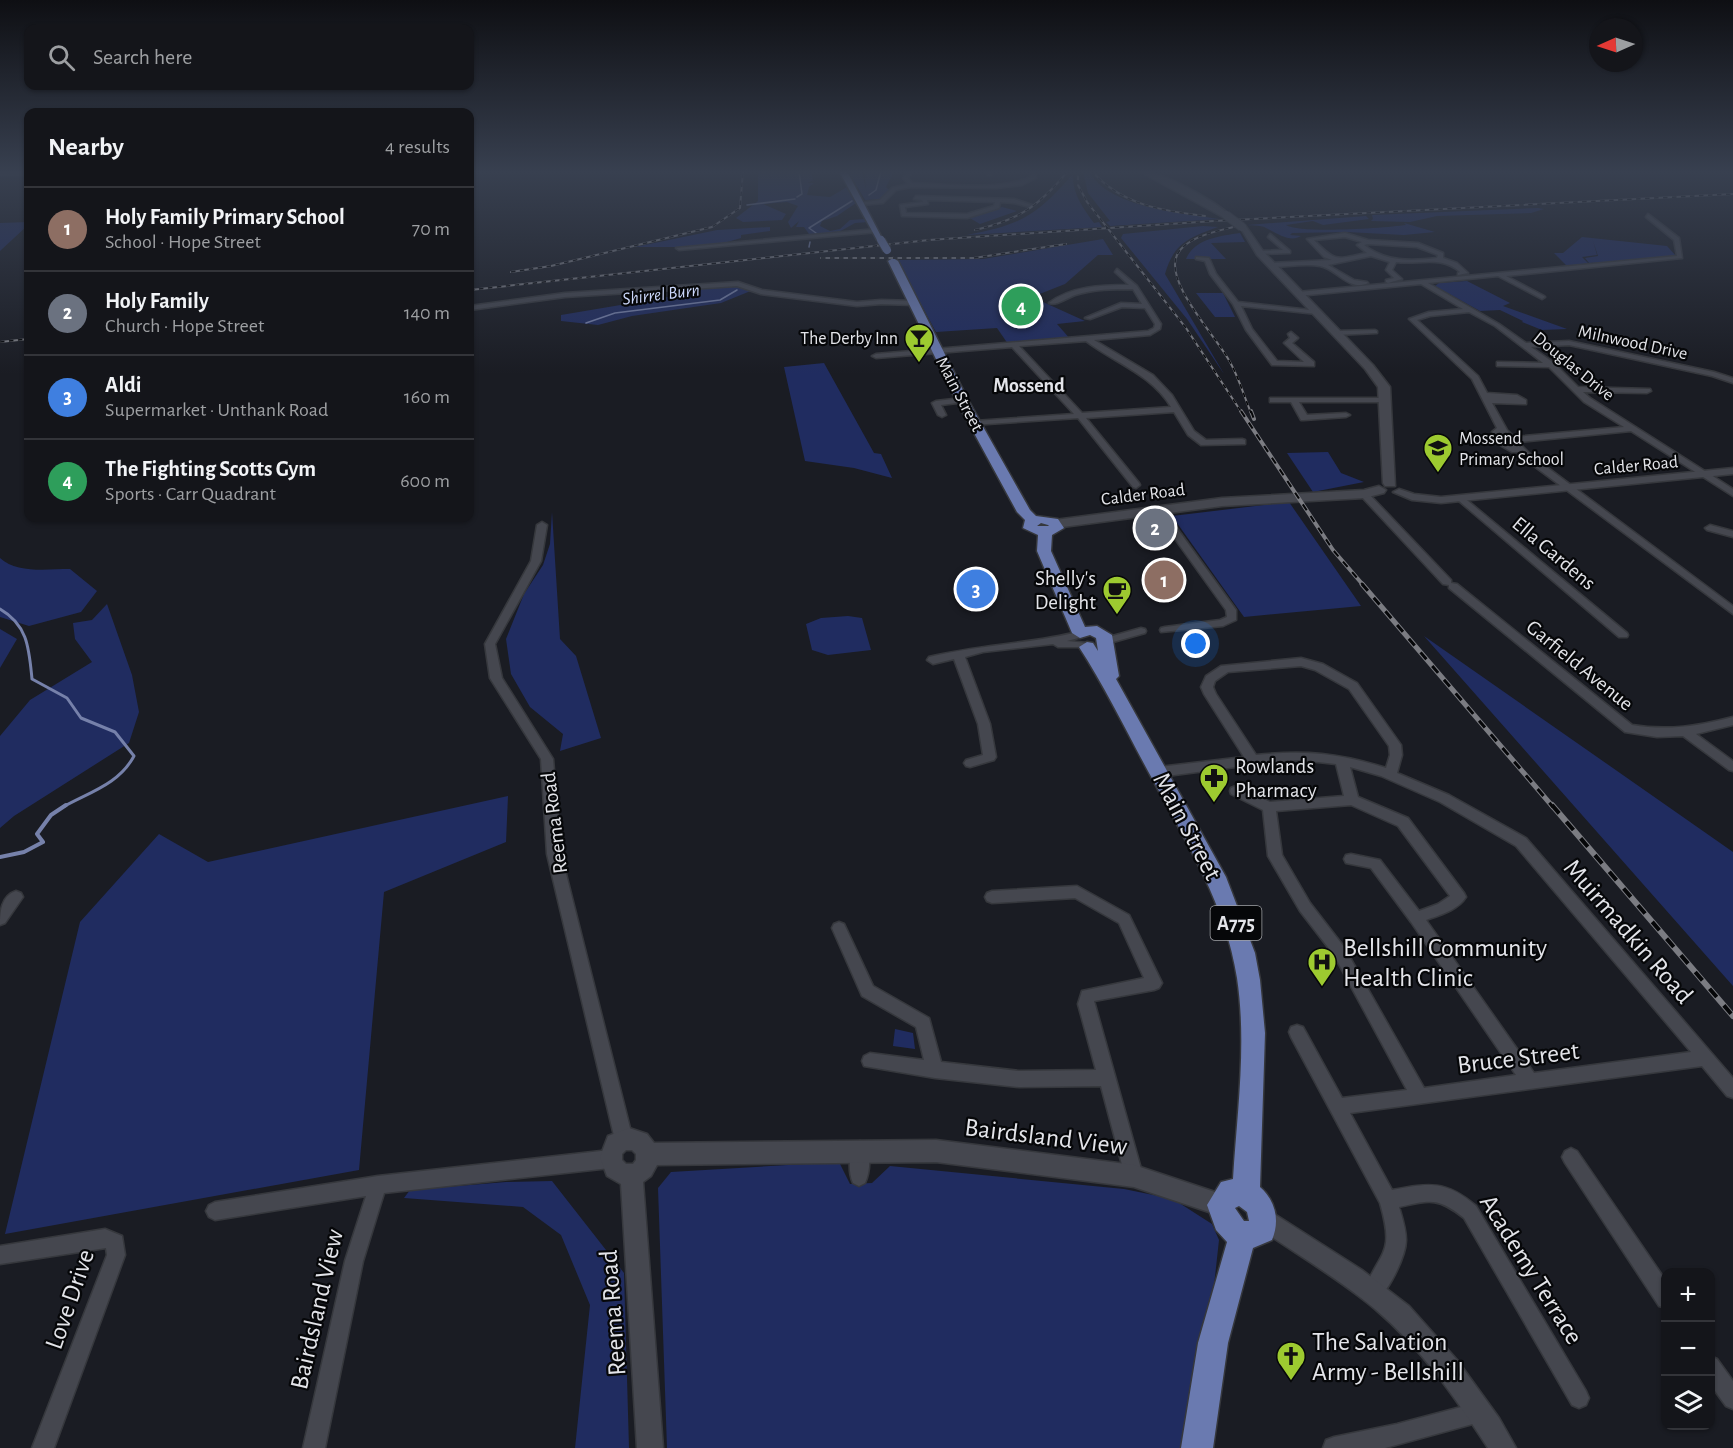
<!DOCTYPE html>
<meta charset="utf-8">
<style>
body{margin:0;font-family:"Alegreya Sans",sans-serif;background:#212227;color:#f1f3f6}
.controls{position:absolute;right:18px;bottom:18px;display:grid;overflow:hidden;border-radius:12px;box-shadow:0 2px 4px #0004}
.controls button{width:54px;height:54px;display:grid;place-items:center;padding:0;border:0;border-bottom:2px solid #333439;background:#14151a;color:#f1f3f6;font:30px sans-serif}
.compass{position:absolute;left:1589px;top:18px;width:54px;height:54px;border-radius:50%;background:#14151a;box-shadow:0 2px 4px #0004;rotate:267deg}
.you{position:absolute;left:1196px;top:644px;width:21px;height:21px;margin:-15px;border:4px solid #fff;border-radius:50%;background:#1a73e8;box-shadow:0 0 0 9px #1a73e833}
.badge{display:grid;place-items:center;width:39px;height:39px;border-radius:50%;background:#2563eb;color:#fff;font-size:20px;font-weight:700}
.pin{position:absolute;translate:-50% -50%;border:3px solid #fff;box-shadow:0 2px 6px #0006}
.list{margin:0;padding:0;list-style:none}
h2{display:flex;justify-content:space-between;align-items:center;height:78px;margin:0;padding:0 24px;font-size:26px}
h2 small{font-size:20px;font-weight:400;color:#9d9fa2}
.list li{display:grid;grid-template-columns:39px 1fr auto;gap:18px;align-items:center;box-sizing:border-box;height:84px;padding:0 24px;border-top:2px solid #333439}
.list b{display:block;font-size:22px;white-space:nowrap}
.list p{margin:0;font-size:20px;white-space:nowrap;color:#9d9fa2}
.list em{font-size:20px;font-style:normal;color:#9d9fa2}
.icon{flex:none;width:33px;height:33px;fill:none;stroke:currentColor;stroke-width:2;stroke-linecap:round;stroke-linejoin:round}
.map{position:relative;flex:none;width:1733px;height:1448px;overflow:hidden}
.search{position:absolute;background:#14151a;box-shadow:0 2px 4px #0004;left:24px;top:24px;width:450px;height:66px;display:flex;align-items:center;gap:15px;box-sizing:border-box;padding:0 21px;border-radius:12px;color:#9d9fa2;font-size:22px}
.panel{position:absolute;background:#14151a;box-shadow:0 2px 4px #0004;left:24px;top:108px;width:450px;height:414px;border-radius:12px}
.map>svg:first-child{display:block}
</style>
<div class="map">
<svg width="1733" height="1448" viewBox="0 0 1733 1448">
<rect width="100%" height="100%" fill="#1a1c23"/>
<!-- green -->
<path fill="#202c60" d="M 758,171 L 811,171 L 813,180 L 808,183 L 814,183 L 809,187 L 807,195 L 830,197 L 847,187 L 856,203 L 837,216 L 822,221 L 820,226 L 830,231 L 840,229 L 850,220 L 866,219 L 868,222 L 855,223 L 837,233 L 809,234 L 804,227 L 796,227 L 799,221 L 791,228 L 788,222 L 798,206 L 787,202 L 763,204 L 786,214 L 782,220 L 743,222 L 736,218 L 758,201 Z
M 848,171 L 862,171 L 866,190 L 864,171 L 894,171 L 886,187 L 889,190 L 882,199 L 865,200 Z
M 1083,171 L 1089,171 C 1108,208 1182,213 1219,219 L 1110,226 L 1106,222 L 1110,221 L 1088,193 Z
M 1073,174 C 1072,194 1083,208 1094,223 L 1099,222 L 1102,227 L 967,235 C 1022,224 1035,217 1073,174 Z
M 1002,207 L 1017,211 L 980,224 L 968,217 Z
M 1538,208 L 1544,209 L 1531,213 L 1437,216 L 1410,222 L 1371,221 L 1373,219 L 1372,215 Z
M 1366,216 L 1369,219 L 1323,225 L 1313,221 L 1286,225 C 1300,234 1385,228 1406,225 L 1404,223 L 1435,232 L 1404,235 L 1347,232 L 1292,233 L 1290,235 L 1301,236 C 1290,243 1277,233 1266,228 C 1262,225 1253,226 1247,225 Z
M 28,222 L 28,225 L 0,251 L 0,223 Z
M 1203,226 L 1218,227 C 1188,238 1174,243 1165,274 L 1224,374 L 1187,319 L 1121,238 L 1123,234 Z
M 770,227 L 770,231 L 741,235 L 741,238 L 720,244 L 687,247 L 635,247 L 717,230 Z
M 1240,233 L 1245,242 L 1211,243 L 1226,259 L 1186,259 C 1194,239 1220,236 1240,233 Z
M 1582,237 L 1667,246 L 1676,256 L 1640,261 L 1589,263 L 1585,258 L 1598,256 L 1593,241 L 1597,255 L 1582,257 L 1588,263 L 1568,267 L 1554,253 L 1563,253 Z
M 1103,239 L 1113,255 L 1098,255 L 1065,284 L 1032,297 L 1085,321 L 1057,324 L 1071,340 L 1008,344 L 997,328 L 936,332 L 897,260 L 983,259 Z
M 1467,281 L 1510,303 L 1503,306 L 1567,329 L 1542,330 L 1522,322 L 1523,321 L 1500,310 L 1480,311 L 1435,286 L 1439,283 Z
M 733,286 L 753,290 L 721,303 L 632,316 L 598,325 L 561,321 L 561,315 L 674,296 L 705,288 Z
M 1196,293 L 1223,293 L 1235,317 L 1215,317 Z
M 824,363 L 874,453 L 881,454 L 892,478 L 854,468 L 805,461 L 784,367 Z
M 1328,452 L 1341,473 L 1364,482 L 1313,492 L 1287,453 Z
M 1289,502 L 1361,606 L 1244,617 L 1172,516 Z
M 552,512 L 560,639 L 576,656 L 601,738 L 560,751 L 563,734 L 530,707 L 511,674 L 506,639 L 524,594 L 543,565 L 550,544 Z
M 0,558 C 17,574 48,569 70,569 L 97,591 L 81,612 L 29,626 L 0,617 Z
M 107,604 L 132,675 L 139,712 L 129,743 L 14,816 L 0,828 L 0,736 L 30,700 L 92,662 L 75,639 L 73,623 L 92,620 Z
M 848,616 L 862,618 L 871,650 L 828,655 L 812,650 L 806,624 L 821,618 Z
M 0,629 L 17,639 L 0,668 Z
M 1424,636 L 1733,852 L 1733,986 Z
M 508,796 L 506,842 L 384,892 L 359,1170 L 5,1234 L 80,922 L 159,834 L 208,862 Z
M 895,1029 L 913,1033 L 915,1049 L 893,1046 Z
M 839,1162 L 850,1184 L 872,1183 L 890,1166 L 1124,1189 L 1173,1199 L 1212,1224 L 1219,1240 L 1212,1304 L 1184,1448 L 667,1448 L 658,1188 L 671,1172 Z
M 552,1181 L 624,1273 L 629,1448 L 575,1448 L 590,1305 L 561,1235 L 523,1207 L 404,1198 L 410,1190 L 506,1182 Z"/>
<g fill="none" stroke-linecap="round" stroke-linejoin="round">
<!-- stream-far2 -->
<path stroke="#7681aa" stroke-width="1.5" d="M 869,195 L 876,190 L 881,171
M 797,197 L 802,194 L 799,171
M 747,205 L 795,199
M 816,233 L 809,228 L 852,201
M 809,247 L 810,242
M 586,323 L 615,313 L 720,300 L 737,290"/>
<!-- stream-far1 -->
<path stroke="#7681aa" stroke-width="3" d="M 0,609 C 28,625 29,649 32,679 L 67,698 L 81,718 L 115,732 L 134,756 C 119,784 90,792 63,807"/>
<!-- stream -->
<path stroke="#7681aa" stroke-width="4" d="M 0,857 L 24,852 L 43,842 L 37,834 L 51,815 L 66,805"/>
<!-- minor casing -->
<g stroke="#36383d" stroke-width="3">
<path id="minor" d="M 908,171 L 913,171 L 908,178 L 912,183 C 948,184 998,191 1031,177 L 1031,171 L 1035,171 L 1036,178 L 1022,185 L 996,188 L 911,187 L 896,190 L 883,203 L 862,205 L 859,203 L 880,200 L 892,188 L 908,184 L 903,178 Z
M 987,171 L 991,171 L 992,174 L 988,175 Z
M 916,196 L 1014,199 L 1032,205 L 1029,207 L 1014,203 L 1000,202 L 999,208 L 967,218 L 902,216 L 900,205 L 923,202 L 922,200 L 914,199 ZM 927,200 L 995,202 L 994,206 L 967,214 L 906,213 L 905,207 L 928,204 Z
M 1648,214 L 1679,238 L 1682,258 L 1506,276 L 1544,296 L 1545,297 L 1542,299 L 1498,276 L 1428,283 L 1499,324 L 1526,343 L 1569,341 L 1714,372 L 1733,378 L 1733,383 L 1712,376 L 1569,345 L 1531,347 L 1554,363 L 1578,387 L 1650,389 L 1651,391 L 1647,393 L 1583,392 L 1590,398 L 1733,489 L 1733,496 L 1631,431 L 1518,442 L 1532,456 L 1733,606 L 1733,614 L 1526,460 L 1518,452 L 1512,452 L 1493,441 L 1492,432 L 1497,428 L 1472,379 L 1409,319 L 1429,312 L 1463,309 L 1421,284 L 1298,296 L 1295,294 L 1298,292 L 1677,256 L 1674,240 L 1646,217 ZM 1469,312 L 1495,326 L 1543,363 L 1500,362 L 1497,362 L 1497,366 L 1549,367 L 1584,402 L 1624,427 L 1514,437 L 1507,430 L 1492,403 L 1523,404 L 1526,404 L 1526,400 L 1517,395 L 1487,393 L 1478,376 L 1417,320 L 1430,316 ZM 1500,433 L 1511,444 L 1500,438 Z
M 876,229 L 878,232 L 679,250 L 676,248 Z
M 1345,233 L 1368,240 L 1418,243 L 1443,253 L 1443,258 L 1457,263 L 1468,273 L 1458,275 L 1458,273 L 1460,272 C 1441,255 1420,265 1396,262 L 1392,270 L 1402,279 L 1388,283 L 1386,282 L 1386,280 L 1394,278 L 1386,270 L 1390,262 L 1371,256 L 1328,265 L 1354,280 L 1367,282 L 1368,283 C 1349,292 1337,269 1320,266 C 1305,263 1286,267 1271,267 L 1268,265 L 1271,263 L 1332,260 L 1324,257 L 1307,239 ZM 1345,237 L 1362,242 L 1357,245 L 1367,253 C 1337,259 1336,263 1314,240 ZM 1368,244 L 1417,247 L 1438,255 L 1437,258 C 1412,261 1385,262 1364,245 Z
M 1270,234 L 1290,251 L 1290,253 L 1258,254 L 1260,251 L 1283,250 L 1268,237 Z
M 1196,257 L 1209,258 L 1216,274 L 1238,302 L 1319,311 L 1319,313 L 1317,314 L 1241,306 L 1252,329 L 1277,361 L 1304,362 L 1284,343 L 1290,338 L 1288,334 L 1291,332 L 1298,338 L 1292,343 L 1314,362 L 1314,366 L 1272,365 L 1246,330 L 1233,304 L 1210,274 L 1205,261 L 1196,259 Z
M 1117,269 L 1137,286 L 1161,324 L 1160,329 L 1150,335 L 1094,340 L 1153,375 L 1172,395 L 1194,431 L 1206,440 L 1242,439 L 1245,440 L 1245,444 L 1201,445 L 1188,435 L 1174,412 L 1086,418 L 1139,483 L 1140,485 L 1136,488 L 1133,487 L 1078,418 L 972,425 L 971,423 L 975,421 L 1074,414 L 1012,347 L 876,358 L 872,356 L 876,354 L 1148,331 L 1154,328 L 1155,324 L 1145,308 L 1122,307 L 1090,319 L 1085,318 L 1121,303 L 1142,304 L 1133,289 C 1114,289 1094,289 1075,295 C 1067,298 1056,306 1049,303 C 1071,286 1102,285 1129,285 L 1115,272 ZM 1086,341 C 1115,363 1151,374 1171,407 L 1082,413 L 1019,346 Z
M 738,282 L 762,290 L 857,302 L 881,300 L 915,301 L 918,303 L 915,305 L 881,304 L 857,306 L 761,294 L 737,286 L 565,297 L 470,310 L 470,306 L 565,293 Z
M 1375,330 L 1377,331 L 1377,333 L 1336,335 L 1333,333 L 1336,331 Z
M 962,398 L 965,398 L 965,402 L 941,405 L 946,415 L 942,417 L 938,415 L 932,403 L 936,401 Z
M 1270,398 L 1383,398 L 1387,400 L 1383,402 L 1299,402 L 1307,415 L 1346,413 L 1350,415 L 1346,417 L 1304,420 L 1301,420 L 1291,402 L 1270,402 Z
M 1364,491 L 1367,492 L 1451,580 L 1451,583 L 1457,584 L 1632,725 C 1668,731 1699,726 1733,717 L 1733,725 L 1696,734 L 1733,761 L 1733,771 L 1729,770 L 1683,736 L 1657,737 L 1625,732 L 1449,588 L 1449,585 L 1443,584 L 1361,496 L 1361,492 Z
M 1462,496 L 1627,633 L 1628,635 L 1627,637 L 1619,637 L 1459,501 L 1459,497 Z
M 1160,508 L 1163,509 L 1236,610 L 1236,620 L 1223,626 L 1161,632 L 1160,630 L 1161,628 L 1165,627 L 1220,620 L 1227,617 L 1226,610 L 1155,511 Z
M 542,522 L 547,525 L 541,561 L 495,644 L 502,678 L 553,759 L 561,854 L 633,1140 L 630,1146 L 624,1149 L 618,1146 L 615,1140 L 547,854 L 541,759 L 490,678 L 485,644 L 531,561 L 537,525 Z
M 1710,525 L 1733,531 L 1733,537 L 1707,530 L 1705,528 Z
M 1141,628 L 1145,629 L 1146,631 L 1145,633 L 1106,644 L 1101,641 L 1102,639 Z
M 1078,632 L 1083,635 L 1082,637 L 1067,641 L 1087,643 L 1088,645 L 1087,647 L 1058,647 L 1053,644 L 983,652 L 965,657 L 990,724 L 996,757 L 994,760 L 970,767 L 966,766 L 964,763 L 966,760 L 983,755 L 978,724 L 954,659 L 933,664 L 927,660 L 929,657 C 979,645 1028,644 1078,632 Z
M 1301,658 L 1323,664 L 1357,683 L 1401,745 L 1402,755 L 1397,773 L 1449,795 L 1526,838 L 1733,1078 L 1733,1098 L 1727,1096 L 1702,1066 L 1350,1113 L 1392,1190 C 1429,1183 1446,1180 1476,1206 L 1586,1391 L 1589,1398 L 1586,1405 L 1579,1408 L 1572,1405 L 1464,1218 C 1438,1197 1430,1200 1399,1207 C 1402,1217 1406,1229 1406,1240 C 1406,1256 1387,1296 1373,1302 L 1366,1299 L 1363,1292 C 1381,1249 1395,1255 1380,1203 L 1291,1037 L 1289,1032 L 1291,1027 L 1297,1025 L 1303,1027 L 1342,1098 L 1407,1090 L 1334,955 L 1300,911 L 1268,856 L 1263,810 L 1231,794 L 1230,791 L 1231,788 L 1236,786 L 1270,802 L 1344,796 L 1336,764 L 1300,760 L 1282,761 L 1159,777 L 1155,775 L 1153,772 L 1155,769 L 1159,767 L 1244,757 L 1204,694 L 1201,687 L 1206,676 L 1221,666 ZM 1301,666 L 1315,670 L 1349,689 L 1389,746 L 1390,755 L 1386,768 C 1338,753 1306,750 1256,755 L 1216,694 L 1213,687 L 1215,681 L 1228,672 ZM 1350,767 L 1381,776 L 1440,802 L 1516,846 L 1691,1052 L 1534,1073 L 1426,920 C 1440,915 1458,910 1466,897 L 1464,893 L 1408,818 L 1358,797 ZM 1351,805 L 1398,826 L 1450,896 L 1438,904 L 1419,911 L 1380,860 L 1351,854 L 1346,855 L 1344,859 L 1346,863 L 1371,868 L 1411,922 L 1516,1075 L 1424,1088 L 1344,947 L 1310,903 L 1282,855 L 1276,811 Z
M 1077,886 L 1129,915 L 1162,983 L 1159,988 L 1154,990 L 1094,1001 L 1143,1176 L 1140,1182 L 1134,1185 L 1128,1182 L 1125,1176 L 1101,1086 L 1019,1087 L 935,1078 L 864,1066 L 862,1061 L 864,1056 L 870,1053 L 924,1060 L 916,1027 L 862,996 L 832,928 L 834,924 L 839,922 L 844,924 L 873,986 L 929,1018 L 941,1062 L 1019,1071 L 1096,1070 L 1078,1004 L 1082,991 L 1144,978 L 1119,923 L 1075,898 L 992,903 L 987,901 L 985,897 L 987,893 L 992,891 Z
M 16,891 L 21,893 L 23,897 L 5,923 L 0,925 C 0,912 1,896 16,891 Z
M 860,1141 L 866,1144 C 871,1155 870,1172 865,1183 L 859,1186 L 853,1183 C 848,1172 849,1155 854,1144 Z
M 1571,1148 L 1577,1151 L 1666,1281 L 1666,1308 L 1659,1306 L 1565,1163 L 1562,1157 L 1565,1151 Z
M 610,1150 L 616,1153 L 619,1159 L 616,1165 L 610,1168 L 384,1193 L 363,1261 L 325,1448 L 303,1448 L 345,1261 L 366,1196 L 215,1220 L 209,1217 L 206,1211 L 209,1205 L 215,1202 L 378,1176 Z
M 105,1229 L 122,1236 L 125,1255 L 54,1448 L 32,1448 L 107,1255 L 106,1248 L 0,1264 L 0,1246 Z
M 1710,1356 L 1717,1359 L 1733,1381 L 1733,1409 L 1726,1406 L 1710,1384 Z
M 1480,1402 L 1487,1405 L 1490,1412 L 1487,1419 L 1480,1422 L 1385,1448 L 1323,1448 L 1326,1440 L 1334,1437 L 1397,1424 Z"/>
</g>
<!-- tertiary casing -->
<g stroke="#36383d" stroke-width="3">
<path id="tertiary" d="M 0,171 L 28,171 L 28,174 L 0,175 Z
M 1733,468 L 1733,474 L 1441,503 L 1412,500 L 1393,492 L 1399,489 L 1414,494 L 1441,497 Z
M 629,1128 L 647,1134 L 654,1143 L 936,1140 L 1134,1165 L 1221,1194 L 1229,1197 L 1232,1205 L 1229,1213 L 1221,1216 L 1134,1187 L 936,1162 L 657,1165 L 651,1176 L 643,1182 L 663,1448 L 637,1448 L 621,1184 L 607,1176 L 600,1157 L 608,1136 ZM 626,1150 L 632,1150 L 636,1154 L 636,1160 L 633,1164 L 626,1164 L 622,1160 L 622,1154 Z
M 1265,1208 L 1362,1270 L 1409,1306 L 1457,1360 L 1499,1418 L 1516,1448 L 1488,1448 C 1455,1397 1421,1348 1375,1309 C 1338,1278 1296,1254 1257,1227 L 1254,1219 L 1257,1211 Z"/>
</g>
<!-- secondary casing -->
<g stroke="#36383d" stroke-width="3">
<path id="secondary" d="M 1139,171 C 1161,170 1214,201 1230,215 L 1223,217 Z
M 1239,225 L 1245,225 L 1263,251 L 1373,365 L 1390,387 L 1395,486 L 1385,486 L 1383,483 L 1378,387 L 1365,369 L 1257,255 Z
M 1379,486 L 1386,490 L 1384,493 L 1364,498 L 1222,506 L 1055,528 L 1048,524 L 1055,520 L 1222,498 L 1364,490 Z"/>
</g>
<!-- primary casing -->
<g stroke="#36383d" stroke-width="3">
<path id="primary" d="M 839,171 L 847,171 L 884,242 L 877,240 Z
M 893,258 L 898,261 L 968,400 L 1030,510 L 1036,516 L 1058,519 L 1064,528 L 1052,535 L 1051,551 L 1085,627 L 1097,626 L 1112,635 L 1119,676 L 1116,679 L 1226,877 L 1255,953 L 1260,980 L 1265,1033 L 1260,1187 C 1276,1201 1280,1221 1272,1240 L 1253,1248 L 1228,1343 L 1213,1448 L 1181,1448 L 1198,1343 L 1227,1242 L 1216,1230 L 1207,1205 L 1221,1182 L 1233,1179 C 1237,1113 1247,1044 1237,978 C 1226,906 1188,845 1154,782 C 1129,737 1107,690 1079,647 L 1087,642 L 1093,643 L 1098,651 L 1096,638 L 1090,635 L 1080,638 L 1072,633 L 1037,551 L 1038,535 L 1023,528 L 1025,520 L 1017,512 L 956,400 L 888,261 ZM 1041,523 L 1048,525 L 1049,526 L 1037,526 ZM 1239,1206 L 1247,1212 L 1249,1221 L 1244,1221 L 1235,1208 Z"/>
</g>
<!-- minor -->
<use href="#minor" fill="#45474f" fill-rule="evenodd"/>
<!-- tertiary -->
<use href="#tertiary" fill="#45474f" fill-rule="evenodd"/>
<!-- secondary -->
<use href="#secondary" fill="#45474f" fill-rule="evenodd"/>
<!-- primary -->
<use href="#primary" fill="#6a7ab0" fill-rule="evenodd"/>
<!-- rail-far3 casing -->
<g stroke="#7b7c82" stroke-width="2">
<path id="rail-far3" d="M 1078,171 L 1078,185 L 1087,202 L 1186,328 L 1242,413
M 1092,171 C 1121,205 1163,211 1205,216
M 1237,226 C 1219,231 1186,236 1177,255 C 1164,283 1217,337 1230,362 C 1239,378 1244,396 1251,413
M 975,230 C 1019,220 1039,206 1068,171
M 821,258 L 974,258 L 1066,244
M 511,272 L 551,266 L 712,227 L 740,208 L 743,171
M 470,290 L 929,240 L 1214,221 L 1733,194
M 0,342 L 28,339"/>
</g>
<!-- rail-far2 casing -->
<g stroke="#7b7c82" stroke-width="4">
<path id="rail-far2" d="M 1241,411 L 1333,550 L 1364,586
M 1251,411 L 1254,419"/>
</g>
<!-- rail-far1 casing -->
<g stroke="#7b7c82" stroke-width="5">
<path id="rail-far1" d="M 1362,584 L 1553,807"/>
</g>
<!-- rail casing -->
<g stroke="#7b7c82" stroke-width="6">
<path id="rail" d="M 1552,805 L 1733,1016"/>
</g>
<!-- rail-far3 -->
<use href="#rail-far3" stroke="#060709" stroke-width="1.5" stroke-dasharray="4.5" stroke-linecap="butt"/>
<!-- rail-far2 -->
<use href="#rail-far2" stroke="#060709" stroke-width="2" stroke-dasharray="7" stroke-linecap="butt"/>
<!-- rail-far1 -->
<use href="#rail-far1" stroke="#060709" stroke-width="3" stroke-dasharray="9" stroke-linecap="butt"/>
<!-- rail -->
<use href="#rail" stroke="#060709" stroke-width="4" stroke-dasharray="11" stroke-linecap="butt"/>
<!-- secondary-bridge casing -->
<g stroke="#36383d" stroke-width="10" stroke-linecap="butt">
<path id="secondary-bridge" d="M 1226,215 L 1242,227"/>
</g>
<!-- primary-bridge casing -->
<g stroke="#36383d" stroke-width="10" stroke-linecap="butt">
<path id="primary-bridge" d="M 881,240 L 887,250"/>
</g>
<!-- secondary-bridge -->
<use href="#secondary-bridge" stroke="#45474f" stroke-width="8"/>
<!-- primary-bridge -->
<use href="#primary-bridge" stroke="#6a7ab0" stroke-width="8"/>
</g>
<!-- sky -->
<linearGradient id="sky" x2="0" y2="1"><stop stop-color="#0e0f13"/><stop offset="0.46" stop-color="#384050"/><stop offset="1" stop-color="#384050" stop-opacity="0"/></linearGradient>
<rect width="1733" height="374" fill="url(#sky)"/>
<!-- icons -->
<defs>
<g id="bar-pin" transform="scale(1.5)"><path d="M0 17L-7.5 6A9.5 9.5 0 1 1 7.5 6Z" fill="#9dca30" stroke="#060709"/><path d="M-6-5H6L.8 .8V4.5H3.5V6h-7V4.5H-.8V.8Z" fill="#111"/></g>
<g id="school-pin" transform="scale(1.5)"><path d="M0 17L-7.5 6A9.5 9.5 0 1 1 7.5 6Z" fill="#9dca30" stroke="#060709"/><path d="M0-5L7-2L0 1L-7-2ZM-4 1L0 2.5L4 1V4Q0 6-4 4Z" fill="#111"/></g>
<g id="cafe-pin" transform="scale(1.5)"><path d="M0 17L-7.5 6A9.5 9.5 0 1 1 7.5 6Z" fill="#9dca30" stroke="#060709"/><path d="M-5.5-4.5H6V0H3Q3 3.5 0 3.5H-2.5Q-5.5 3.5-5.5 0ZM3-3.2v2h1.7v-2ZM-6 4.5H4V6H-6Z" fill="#111"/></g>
<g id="pharmacy-pin" transform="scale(1.5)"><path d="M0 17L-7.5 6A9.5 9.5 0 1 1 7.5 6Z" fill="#9dca30" stroke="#060709"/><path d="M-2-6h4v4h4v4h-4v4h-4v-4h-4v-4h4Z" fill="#111"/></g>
<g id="hospital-pin" transform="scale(1.5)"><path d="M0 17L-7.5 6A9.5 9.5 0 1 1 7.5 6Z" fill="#9dca30" stroke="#060709"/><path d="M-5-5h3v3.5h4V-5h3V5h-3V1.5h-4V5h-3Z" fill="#111"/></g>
<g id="church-pin" transform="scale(1.5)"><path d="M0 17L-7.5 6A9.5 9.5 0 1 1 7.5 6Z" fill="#9dca30" stroke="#060709"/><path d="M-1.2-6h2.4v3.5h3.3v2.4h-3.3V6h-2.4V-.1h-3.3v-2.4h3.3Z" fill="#111"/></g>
</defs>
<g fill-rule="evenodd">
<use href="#bar-pin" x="919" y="338"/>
<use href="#school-pin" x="1438" y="448"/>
<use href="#cafe-pin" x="1117" y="590"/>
<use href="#pharmacy-pin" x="1214" y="778"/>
<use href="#hospital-pin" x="1322" y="962"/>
<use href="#church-pin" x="1291" y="1356"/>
</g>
<g text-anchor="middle" stroke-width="4.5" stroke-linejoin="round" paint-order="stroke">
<!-- far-water labels -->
<g font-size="18" font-style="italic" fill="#cbd7fa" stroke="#060709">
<text transform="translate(661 294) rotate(-7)" y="6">Shirrel Burn</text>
</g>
<!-- far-poi labels -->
<g font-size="18" fill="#e3e4e9" stroke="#060709" text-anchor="end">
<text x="898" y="344">The Derby Inn</text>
<text x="1459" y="444" text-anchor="start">Mossend<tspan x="1459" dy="21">Primary School</tspan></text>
</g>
<!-- far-street labels -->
<g font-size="18" fill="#e3e4e9" stroke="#060709">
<text transform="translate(1633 342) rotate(12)" y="6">Milnwood Drive</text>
<text transform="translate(1574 366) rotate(39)" y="6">Douglas Drive</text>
<text transform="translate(960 394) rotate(62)" y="6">Main Street</text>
<text transform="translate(1636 465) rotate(-5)" y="6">Calder Road</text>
<text transform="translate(1143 494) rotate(-7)" y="6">Calder Road</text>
</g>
<!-- far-quarter labels -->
<g font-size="20" font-weight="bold" fill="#e3e4e9" stroke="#060709">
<text x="1029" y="392">Mossend</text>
</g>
<!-- shield labels -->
<rect fill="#060709" stroke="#a1a2a6" stroke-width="1.5" x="1210.5" y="906" width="51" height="34" rx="4.5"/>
<g font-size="20" font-weight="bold" fill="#e3e4e9">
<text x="1236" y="930">A775</text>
</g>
<!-- street labels -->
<g font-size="21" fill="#e3e4e9" stroke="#060709">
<text transform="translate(1554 553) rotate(40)" y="7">Ella Gardens</text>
<text transform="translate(1580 665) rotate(39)" y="7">Garfield Avenue</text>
<text transform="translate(554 823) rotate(-97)" y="7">Reema Road</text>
</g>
<!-- poi labels -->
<g font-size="21" fill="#e3e4e9" stroke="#060709" text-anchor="end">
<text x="1096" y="585">Shelly's<tspan x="1096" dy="24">Delight</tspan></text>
<text x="1235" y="773" text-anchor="start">Rowlands<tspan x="1235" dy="24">Pharmacy</tspan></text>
</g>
<!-- near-street labels -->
<g font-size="26" fill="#e3e4e9" stroke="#060709">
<text transform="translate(1188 826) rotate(62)" y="9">Main Street</text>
<text transform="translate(1629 931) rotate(49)" y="9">Muirmadkin Road</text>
<text transform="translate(1518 1057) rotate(-7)" y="9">Bruce Street</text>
<text transform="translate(1046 1136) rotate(7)" y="9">Bairdsland View</text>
<text transform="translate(1532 1269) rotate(58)" y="9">Academy Terrace</text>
<text transform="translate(69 1299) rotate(-71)" y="9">Love Drive</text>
<text transform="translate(316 1309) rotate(-77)" y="9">Bairdsland View</text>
<text transform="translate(612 1313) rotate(-94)" y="9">Reema Road</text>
</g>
<!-- near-poi labels -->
<g font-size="26" fill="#e3e4e9" stroke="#060709" text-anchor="start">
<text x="1343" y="956">Bellshill Community<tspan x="1343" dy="30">Health Clinic</tspan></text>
<text x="1312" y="1350">The Salvation<tspan x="1312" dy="30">Army - Bellshill</tspan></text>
</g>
</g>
</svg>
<div class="controls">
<button>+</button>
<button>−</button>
<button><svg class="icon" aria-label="layers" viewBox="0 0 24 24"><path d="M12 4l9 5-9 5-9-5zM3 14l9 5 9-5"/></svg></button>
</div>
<svg class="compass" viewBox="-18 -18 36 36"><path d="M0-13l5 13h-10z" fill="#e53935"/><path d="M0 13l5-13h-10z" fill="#9d9fa2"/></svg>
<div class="you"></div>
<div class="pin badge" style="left:1164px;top:580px;background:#8d6e63">1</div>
<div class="pin badge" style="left:1155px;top:528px;background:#6b7280">2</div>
<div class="pin badge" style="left:976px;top:589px;background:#3f7fe0">3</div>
<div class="pin badge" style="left:1021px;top:306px;background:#2e9e5b">4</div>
<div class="search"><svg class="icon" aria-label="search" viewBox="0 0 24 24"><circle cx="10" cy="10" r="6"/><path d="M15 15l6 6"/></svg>Search here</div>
<section class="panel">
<h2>Nearby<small>4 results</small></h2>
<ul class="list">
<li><span class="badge" style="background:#8d6e63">1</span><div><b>Holy Family Primary School</b><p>School · Hope Street</p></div><em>70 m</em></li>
<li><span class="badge" style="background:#6b7280">2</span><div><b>Holy Family</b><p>Church · Hope Street</p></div><em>140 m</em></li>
<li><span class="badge" style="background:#3f7fe0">3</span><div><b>Aldi</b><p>Supermarket · Unthank Road</p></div><em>160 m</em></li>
<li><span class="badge" style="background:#2e9e5b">4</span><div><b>The Fighting Scotts Gym</b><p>Sports · Carr Quadrant</p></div><em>600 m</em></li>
</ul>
</section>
</div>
